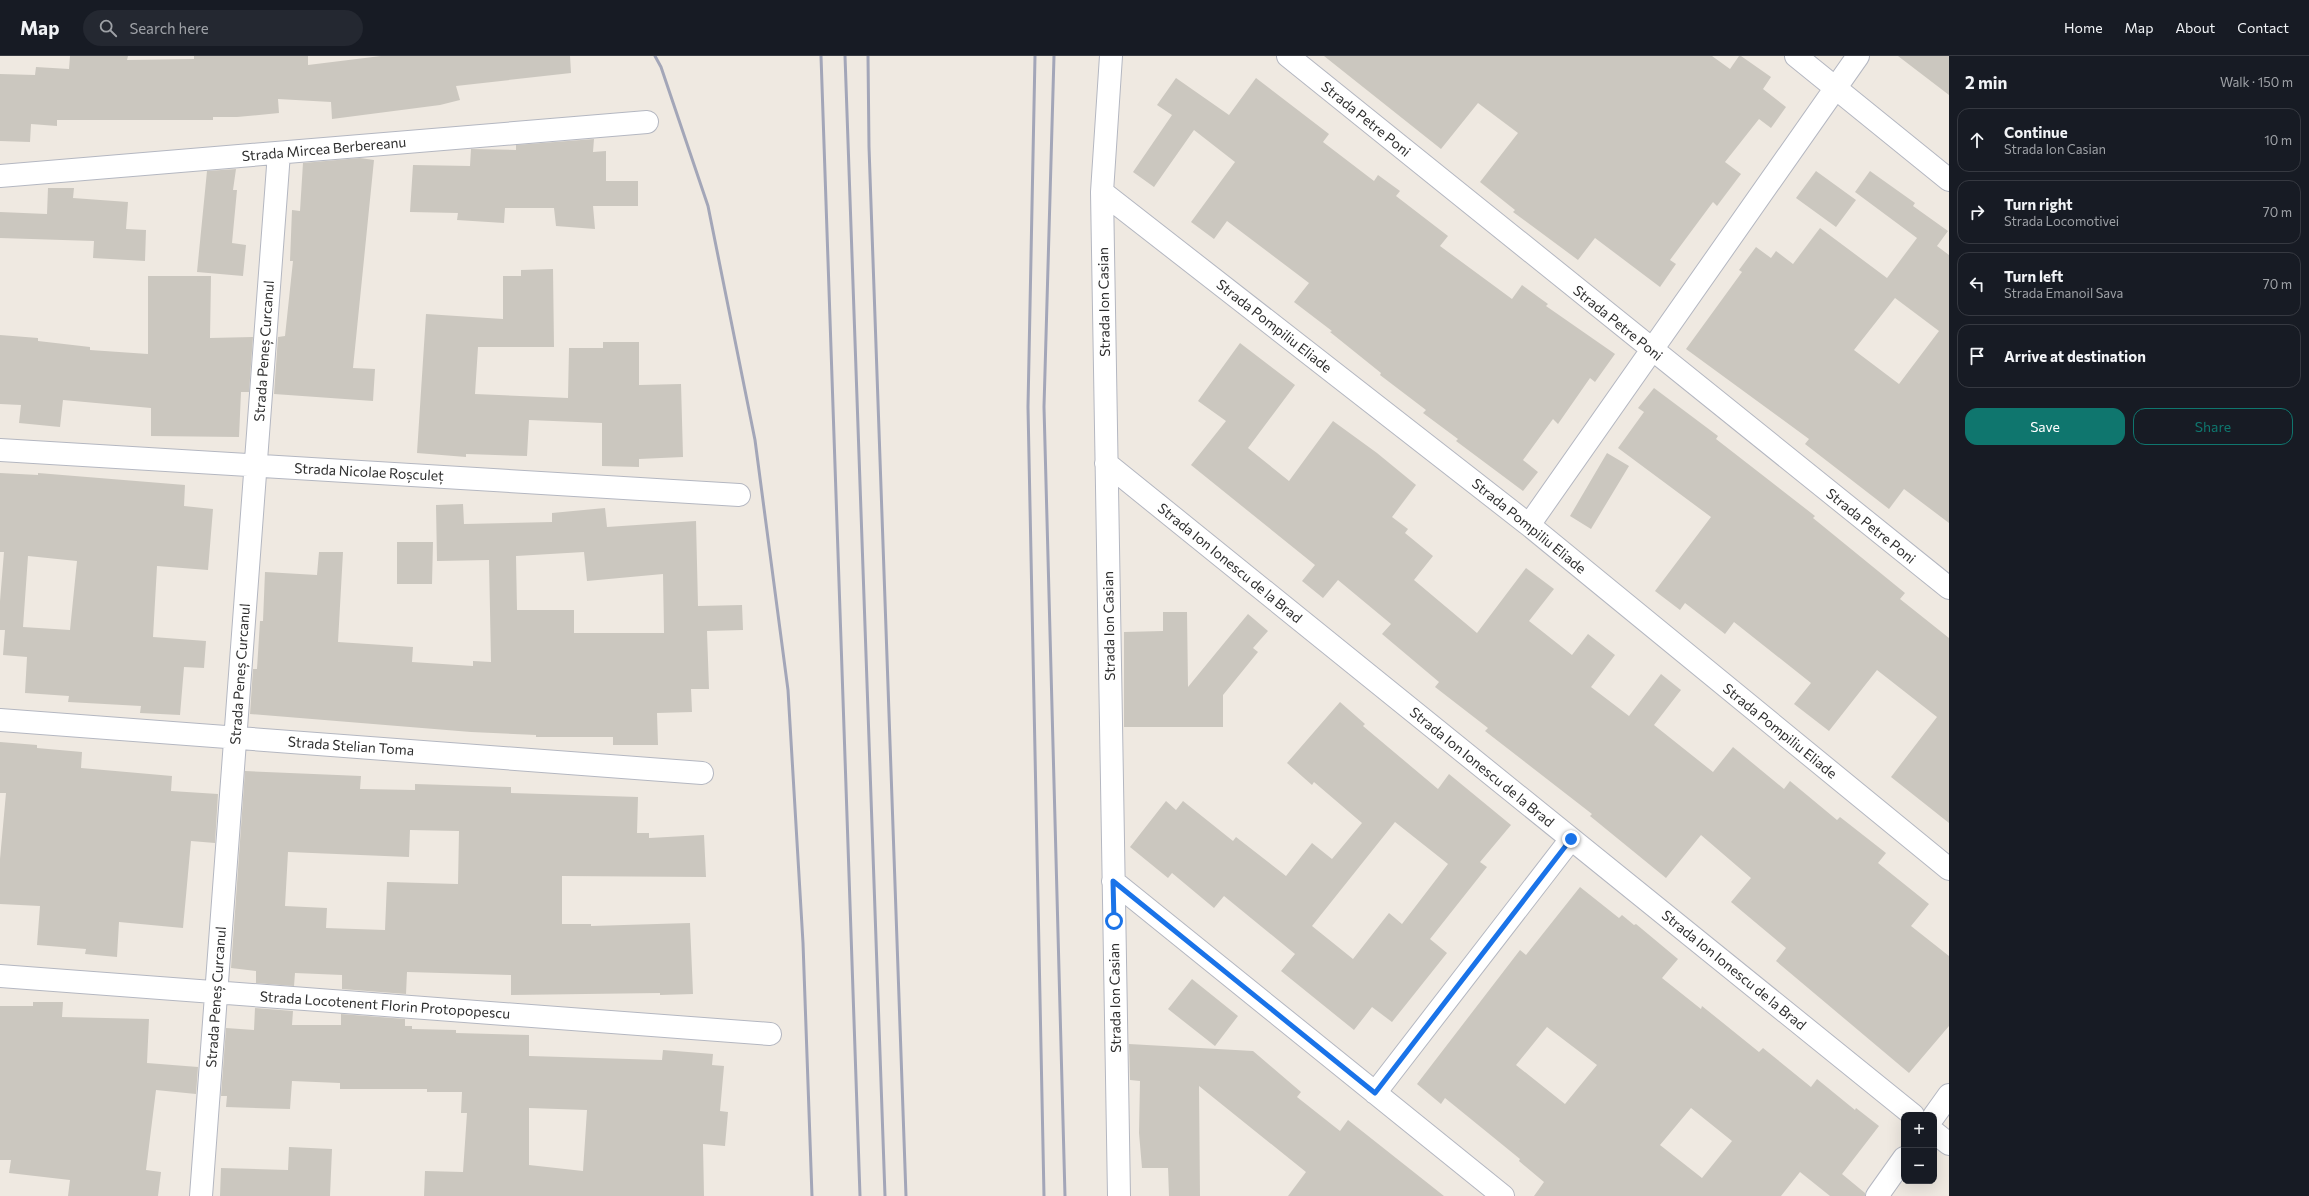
<!DOCTYPE html>
<meta charset="utf-8">
<style>
body{margin:0;font-family:Commissioner,sans-serif;background:#242831;color:#f1f3f6}
.controls{position:absolute;right:12px;bottom:12px;display:grid;overflow:hidden;border-radius:8px;box-shadow:0 4px 16px #0002}
.controls button{width:36px;height:36px;display:grid;place-items:center;padding:0;border:0;border-bottom:1px solid #363941;background:#171b24;color:#f1f3f6;font:20px sans-serif}
.stop{position:absolute;width:12px;height:12px;margin:-9px;border:3px solid #1a73e8;border-radius:50%;background:#fff}
.stop.end{background:#1a73e8;border-color:#fff;box-shadow:0 1px 4px #0008}
.list{margin:0;padding:0;list-style:none}
h2{display:flex;justify-content:space-between;align-items:center;height:52px;margin:0;padding:0 16px;font-size:17px}
h2 small{font-size:13px;font-weight:400;color:#9ea1a6}
.list li{display:grid;grid-template-columns:26px 1fr auto;gap:12px;align-items:center;box-sizing:border-box;height:64px;margin:0 8px 8px;padding:0 8px;border:1px solid #363941;border-radius:12px}
.list b{display:block;font-size:15px;white-space:nowrap}
.list p{margin:0;font-size:13px;white-space:nowrap;color:#9ea1a6}
.list em{font-size:13px;font-style:normal;color:#9ea1a6}
.actions{display:flex;gap:8px;padding:12px 16px}
.actions a{flex:1;padding:9px 0;border:1px solid #0f766e;border-radius:12px;text-align:center;font-size:14px;color:#0f766e}
.actions .main{background:#0f766e;color:#fff}
.icon{flex:none;width:22px;height:22px;fill:none;stroke:currentColor;stroke-width:2;stroke-linecap:round;stroke-linejoin:round}
.map{position:relative;flex:none;width:1949px;height:1140px;overflow:hidden}
header{display:flex;align-items:center;gap:24px;box-sizing:border-box;height:56px;padding:0 20px;background:#171b24;border-bottom:1px solid #363941}
header strong{font-size:19px}
nav{display:flex;gap:22px;margin-inline-start:auto;font-size:14px}
.search{width:280px;height:36px;background:#242831;display:flex;align-items:center;gap:10px;box-sizing:border-box;padding:0 14px;border-radius:22px;color:#9ea1a6;font-size:15px}
main{display:flex}
aside{flex:1;background:#171b24}
.map>svg:first-child{display:block}
</style>
<header>
<strong>Map</strong>
<div class="search"><svg class="icon" aria-label="search" viewBox="0 0 24 24"><circle cx="10" cy="10" r="6"/><path d="M15 15l6 6"/></svg>Search here</div>
<nav><a>Home</a><a>Map</a><a>About</a><a>Contact</a></nav>
</header>
<main>
<div class="map">
<svg width="1949" height="1140" viewBox="0 0 1949 1140">
<rect width="100%" height="100%" fill="#efe9e1"/>
<!-- building -->
<path fill="#cbc7bf" fill-rule="evenodd" d="M 70,0 L 128,0 L 127,4 L 194,3 L 194,0 L 308,0 L 308,9 L 381,0 L 570,0 L 571,17 L 456,30 L 460,44 L 440,49 L 332,63 L 331,46 L 278,43 L 279,57 L 237,61 L 213,61 L 213,64 L 57,64 L 57,70 L 31,68 L 30,86 L 0,85 L 0,18 L 35,19 L 36,11 L 69,13 Z
M 1324,0 L 1712,0 L 1730,13 L 1739,0 L 1741,0 L 1771,21 L 1763,33 L 1786,51 L 1771,72 L 1759,63 L 1725,106 L 1741,118 L 1717,150 L 1713,146 L 1670,204 L 1676,208 L 1660,231 L 1595,182 L 1578,204 L 1513,156 L 1515,154 L 1480,126 L 1518,77 L 1478,47 L 1441,93 Z
M 1898,0 L 1949,0 L 1949,39 Z
M 1176,22 L 1229,59 L 1256,22 L 1329,78 L 1323,86 L 1374,125 L 1378,119 L 1400,135 L 1396,140 L 1448,180 L 1440,190 L 1512,243 L 1522,229 L 1548,248 L 1546,250 L 1615,298 L 1595,326 L 1590,322 L 1558,368 L 1553,363 L 1523,404 L 1538,416 L 1523,435 L 1456,385 L 1458,383 L 1423,357 L 1426,354 L 1380,319 L 1381,317 L 1330,276 L 1332,275 L 1294,246 L 1309,227 L 1227,165 L 1214,183 L 1191,166 L 1235,106 L 1194,74 L 1154,131 L 1133,116 L 1172,59 L 1157,49 Z
M 594,83 L 593,96 L 606,95 L 606,125 L 638,125 L 638,150 L 593,150 L 595,173 L 556,170 L 554,152 L 505,152 L 504,167 L 457,164 L 458,157 L 410,156 L 413,109 L 470,110 L 471,93 L 516,94 L 516,89 Z
M 360,102 L 374,104 L 353,312 L 375,313 L 373,345 L 274,338 L 278,281 L 285,280 L 293,205 L 290,205 L 292,154 L 300,155 L 303,107 Z
M 236,113 L 233,134 L 237,134 L 232,187 L 246,189 L 243,220 L 197,216 L 207,115 Z
M 1816,115 L 1856,144 L 1836,171 L 1796,142 Z
M 1870,115 L 1915,147 L 1913,150 L 1948,175 L 1937,190 L 1949,199 L 1949,467 L 1904,433 L 1889,453 L 1805,388 L 1809,383 L 1686,293 L 1742,216 L 1739,214 L 1756,191 L 1771,202 L 1776,195 L 1793,208 L 1820,172 L 1887,222 L 1917,182 L 1855,136 ZM 1895,242 L 1939,275 L 1899,328 L 1854,294 Z
M 48,132 L 74,132 L 73,142 L 128,146 L 126,173 L 146,174 L 145,205 L 93,202 L 94,185 L 0,182 L 0,156 L 47,158 Z
M 553,213 L 554,291 L 478,291 L 475,338 L 568,342 L 569,292 L 603,292 L 603,286 L 639,286 L 639,329 L 681,328 L 683,401 L 639,403 L 639,411 L 602,410 L 602,367 L 529,364 L 527,400 L 466,398 L 466,401 L 417,397 L 426,258 L 503,263 L 503,220 L 521,220 L 521,214 Z
M 148,220 L 211,220 L 210,282 L 253,281 L 249,336 L 241,336 L 239,381 L 151,380 L 151,352 L 63,344 L 60,371 L 19,367 L 21,349 L 0,348 L 0,279 L 38,282 L 38,285 L 90,291 L 90,294 L 148,298 Z
M 1240,287 L 1295,329 L 1248,392 L 1289,425 L 1333,365 L 1377,397 L 1416,429 L 1392,461 L 1408,473 L 1405,477 L 1433,500 L 1414,524 L 1477,577 L 1526,512 L 1554,533 L 1529,565 L 1572,599 L 1588,578 L 1615,599 L 1591,631 L 1629,660 L 1661,618 L 1681,634 L 1654,669 L 1713,716 L 1733,691 L 1784,733 L 1790,725 L 1837,764 L 1840,761 L 1886,797 L 1878,807 L 1929,848 L 1911,870 L 1949,900 L 1949,970 L 1909,1017 L 1776,905 L 1786,892 L 1731,846 L 1751,822 L 1701,779 L 1666,822 L 1590,760 L 1592,758 L 1485,675 L 1488,672 L 1435,631 L 1439,626 L 1382,578 L 1391,568 L 1338,524 L 1323,542 L 1302,525 L 1315,509 L 1191,409 L 1226,365 L 1198,345 Z
M 1654,332 L 1718,380 L 1716,383 L 1815,460 L 1813,462 L 1905,537 L 1900,543 L 1949,582 L 1949,767 L 1891,721 L 1937,661 L 1877,614 L 1829,675 L 1794,648 L 1811,627 L 1734,566 L 1725,578 L 1685,547 L 1680,554 L 1655,535 L 1711,461 L 1618,392 L 1644,356 L 1638,352 Z
M 1607,397 L 1629,410 L 1591,473 L 1570,460 Z
M 0,417 L 38,419 L 38,417 L 185,429 L 184,450 L 213,453 L 208,514 L 157,510 L 153,581 L 206,585 L 204,612 L 184,611 L 180,659 L 140,657 L 141,650 L 68,646 L 69,640 L 25,637 L 27,601 L 3,599 L 5,574 L 0,574 L 0,545 L 4,496 L 0,496 ZM 28,500 L 77,505 L 70,574 L 23,571 Z
M 463,448 L 464,468 L 552,466 L 552,457 L 605,452 L 607,471 L 696,465 L 698,550 L 742,549 L 743,574 L 707,575 L 709,633 L 691,633 L 692,656 L 657,657 L 658,689 L 613,689 L 613,681 L 536,681 L 536,679 L 471,676 L 250,658 L 253,613 L 257,613 L 260,565 L 263,565 L 265,516 L 317,519 L 319,496 L 343,496 L 338,586 L 413,591 L 412,606 L 473,610 L 473,605 L 491,606 L 489,504 L 437,505 L 436,449 ZM 584,496 L 587,525 L 663,518 L 664,577 L 574,577 L 574,554 L 517,554 L 516,500 Z
M 397,486 L 433,486 L 432,528 L 397,528 Z
M 1163,556 L 1187,556 L 1188,631 L 1248,558 L 1268,575 L 1253,592 L 1258,596 L 1223,639 L 1223,671 L 1124,671 L 1124,576 L 1163,575 Z
M 1340,646 L 1365,668 L 1363,670 L 1438,733 L 1449,718 L 1511,769 L 1480,806 L 1487,811 L 1430,883 L 1447,897 L 1392,966 L 1372,951 L 1354,974 L 1281,915 L 1295,898 L 1224,840 L 1214,852 L 1172,817 L 1168,822 L 1130,791 L 1166,745 L 1176,754 L 1183,745 L 1233,785 L 1236,781 L 1286,820 L 1312,787 L 1332,803 L 1362,767 L 1314,726 L 1312,729 L 1287,707 ZM 1395,766 L 1448,808 L 1402,868 L 1389,857 L 1353,903 L 1312,870 Z
M 0,686 L 37,689 L 37,692 L 82,696 L 81,712 L 172,720 L 171,735 L 218,738 L 215,787 L 191,785 L 183,872 L 119,866 L 117,901 L 85,898 L 86,893 L 37,889 L 40,850 L 0,848 L 0,803 L 6,737 L 0,737 Z
M 245,715 L 361,720 L 360,733 L 415,734 L 415,728 L 511,731 L 511,737 L 638,741 L 637,777 L 649,777 L 649,782 L 704,779 L 706,821 L 562,820 L 562,868 L 591,868 L 591,870 L 690,867 L 693,938 L 660,939 L 660,937 L 511,939 L 511,919 L 407,916 L 406,938 L 342,933 L 342,919 L 295,917 L 294,930 L 256,927 L 256,915 L 231,912 ZM 410,774 L 459,775 L 458,828 L 387,826 L 385,874 L 326,872 L 327,852 L 285,850 L 288,796 L 409,801 Z
M 1580,831 L 1619,862 L 1622,859 L 1634,869 L 1636,868 L 1678,903 L 1662,922 L 1701,953 L 1702,950 L 1759,996 L 1763,992 L 1811,1031 L 1817,1023 L 1855,1054 L 1856,1052 L 1879,1070 L 1842,1118 L 1865,1137 L 1865,1140 L 1830,1140 L 1800,1116 L 1781,1140 L 1534,1140 L 1544,1126 L 1519,1105 L 1520,1103 L 1445,1042 L 1441,1048 L 1417,1028 L 1520,894 L 1526,899 ZM 1547,971 L 1597,1009 L 1565,1048 L 1516,1009 ZM 1691,1052 L 1732,1085 L 1702,1122 L 1660,1089 Z
M 1192,923 L 1238,960 L 1215,990 L 1168,953 Z
M 33,946 L 63,946 L 62,961 L 149,963 L 147,1007 L 198,1011 L 196,1038 L 156,1034 L 146,1114 L 161,1116 L 158,1140 L 68,1140 L 70,1124 L 9,1117 L 11,1104 L 0,1104 L 0,950 L 33,950 Z
M 255,952 L 293,955 L 292,969 L 341,969 L 341,958 L 405,963 L 405,970 L 412,970 L 412,973 L 456,974 L 456,977 L 529,979 L 529,1000 L 662,1004 L 663,994 L 713,998 L 712,1009 L 724,1010 L 720,1055 L 728,1056 L 725,1090 L 703,1088 L 704,1140 L 424,1140 L 425,1115 L 463,1116 L 467,1057 L 461,1057 L 462,1036 L 427,1036 L 427,1033 L 340,1033 L 340,1027 L 292,1025 L 290,1053 L 226,1051 L 227,1040 L 221,1040 L 226,972 L 254,974 ZM 529,1052 L 587,1054 L 583,1115 L 529,1109 Z
M 1129,988 L 1253,995 L 1301,1036 L 1297,1041 L 1340,1075 L 1348,1064 L 1444,1140 L 1288,1140 L 1306,1116 L 1199,1030 L 1200,1140 L 1169,1140 L 1168,1112 L 1142,1112 L 1139,1077 L 1140,1025 L 1130,1024 Z
M 289,1091 L 332,1093 L 330,1140 L 220,1140 L 221,1112 L 288,1114 Z"/>
<g fill="none" stroke-linecap="round" stroke-linejoin="round">
<!-- street casing -->
<g stroke="#b4b7c1" stroke-width="24">
<path id="street" d="M 1111,0 L 1102,136 L 1119,1140
M 1288,0 L 1949,532
M 1796,0 L 1949,124
M 0,120 L 647,66
M 1102,136 L 1529,469 L 1949,813
M 0,394 L 739,439
M 1106,407 L 1913,1059
M 1529,469 L 1858,0
M 0,664 L 702,717
M 1113,825 L 1503,1140
M 0,920 L 770,978
M 1375,1037 L 1571,783
M 1934,1060 L 1949,1039
M 1934,1076 L 1949,1088
M 201,1140 L 279,97
M 1877,1140 L 1904,1102"/>
</g>
<!-- street -->
<use href="#street" stroke="#fff" stroke-width="22"/>
<!-- rail -->
<path stroke="#a3a6b8" stroke-width="3" d="M 655,0 L 661,11 L 708,150 L 755,384 L 788,634 L 803,887 L 812,1140
M 821,0 L 860,1140
M 845,0 L 885,1140
M 868,0 L 869,91 L 906,1140
M 1035,0 L 1028,351 L 1044,1140
M 1054,0 L 1044,351 L 1065,1140"/>
</g>
<g fill="none" stroke-linecap="round" stroke-linejoin="round">
<!-- route -->
<path stroke="#1a73e8" stroke-width="5" d="M 1114,865 L 1113,825 L 1375,1037 L 1571,783"/>
</g>
<g text-anchor="middle" stroke-width="3.5" stroke-linejoin="round" paint-order="stroke">
<!-- street labels -->
<g font-size="14" fill="#2e2e2e" stroke="#fff">
<text transform="translate(1366 63) rotate(39)" y="5">Strada Petre Poni</text>
<text transform="translate(324 93) rotate(-5)" y="5">Strada Mircea Berbereanu</text>
<text transform="translate(1104 246) rotate(-91)" y="5">Strada Ion Casian</text>
<text transform="translate(1618 267) rotate(39)" y="5">Strada Petre Poni</text>
<text transform="translate(1274 270) rotate(38)" y="5">Strada Pompiliu Eliade</text>
<text transform="translate(264 295) rotate(-86)" y="5">Strada Peneș Curcanul</text>
<text transform="translate(369 416) rotate(3)" y="5">Strada Nicolae Roșculeț</text>
<text transform="translate(1529 470) rotate(39)" y="5">Strada Pompiliu Eliade</text>
<text transform="translate(1871 470) rotate(39)" y="5">Strada Petre Poni</text>
<text transform="translate(1230 507) rotate(39)" y="5">Strada Ion Ionescu de la Brad</text>
<text transform="translate(1109 570) rotate(-91)" y="5">Strada Ion Casian</text>
<text transform="translate(240 618) rotate(-86)" y="5">Strada Peneș Curcanul</text>
<text transform="translate(1780 675) rotate(39)" y="5">Strada Pompiliu Eliade</text>
<text transform="translate(351 690) rotate(4)" y="5">Strada Stelian Toma</text>
<text transform="translate(1482 711) rotate(39)" y="5">Strada Ion Ionescu de la Brad</text>
<text transform="translate(1734 914) rotate(39)" y="5">Strada Ion Ionescu de la Brad</text>
<text transform="translate(216 941) rotate(-86)" y="5">Strada Peneș Curcanul</text>
<text transform="translate(1115 942) rotate(-91)" y="5">Strada Ion Casian</text>
<text transform="translate(385 949) rotate(4)" y="5">Strada Locotenent Florin Protopopescu</text>
</g>
</g>
</svg>
<div class="controls">
<button>+</button>
<button>−</button>
</div>
<div class="stop" style="left:1114px;top:865px"></div>
<div class="stop end" style="left:1571px;top:783px"></div>
</div>
<aside>
<h2>2 min<small>Walk · 150 m</small></h2>
<ul class="list">
<li><svg class="icon" aria-label="ahead" viewBox="0 0 24 24"><path d="M12 20V5M6 11l6-6 6 6"/></svg><div><b>Continue</b><p>Strada Ion Casian</p></div><em>10 m</em></li>
<li><svg class="icon" aria-label="right" viewBox="0 0 24 24"><path d="M7 20v-9h11M14 6l5 5-5 5"/></svg><div><b>Turn right</b><p>Strada Locomotivei</p></div><em>70 m</em></li>
<li><svg class="icon" aria-label="left" viewBox="0 0 24 24"><path d="M17 20v-9H6M10 6l-5 5 5 5"/></svg><div><b>Turn left</b><p>Strada Emanoil Sava</p></div><em>70 m</em></li>
<li><svg class="icon" aria-label="arrive" viewBox="0 0 24 24"><path d="M6 21V4h12l-3 4 3 4H6"/></svg><div><b>Arrive at destination</b></div></li>
</ul>
<div class="actions"><a class="main">Save</a><a>Share</a></div>
</aside>
</main>
